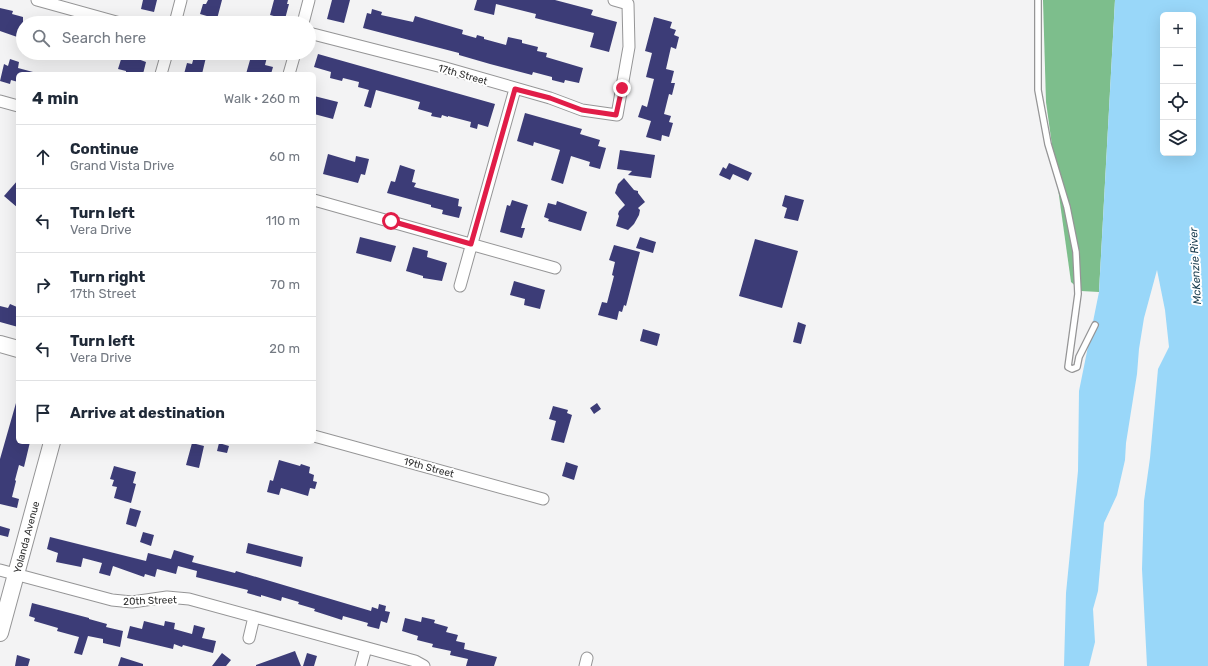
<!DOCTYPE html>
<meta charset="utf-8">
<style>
body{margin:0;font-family:Rubik,sans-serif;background:#f6f6f7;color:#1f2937}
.controls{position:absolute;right:12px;top:12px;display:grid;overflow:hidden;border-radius:6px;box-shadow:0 4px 16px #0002}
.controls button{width:36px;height:36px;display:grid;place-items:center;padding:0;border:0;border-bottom:1px solid #e0e1e3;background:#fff;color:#1f2937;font:20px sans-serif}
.stop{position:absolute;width:12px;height:12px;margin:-9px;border:3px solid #e11d48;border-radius:50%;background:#fff}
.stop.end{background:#e11d48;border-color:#fff;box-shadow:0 1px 4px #0008}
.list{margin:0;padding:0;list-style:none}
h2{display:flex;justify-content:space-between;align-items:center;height:52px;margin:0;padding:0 16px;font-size:17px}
h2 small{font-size:13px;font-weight:400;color:#747a83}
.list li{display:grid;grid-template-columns:26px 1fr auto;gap:12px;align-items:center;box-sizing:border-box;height:64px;padding:0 16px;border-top:1px solid #e0e1e3}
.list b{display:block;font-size:15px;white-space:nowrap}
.list p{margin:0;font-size:13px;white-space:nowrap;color:#747a83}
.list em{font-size:13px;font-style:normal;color:#747a83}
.icon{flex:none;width:22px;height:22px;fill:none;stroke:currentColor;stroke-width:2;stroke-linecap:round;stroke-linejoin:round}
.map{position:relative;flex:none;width:1208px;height:666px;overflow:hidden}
.search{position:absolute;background:#fff;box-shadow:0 4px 16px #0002;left:16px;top:16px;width:300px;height:44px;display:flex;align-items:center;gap:10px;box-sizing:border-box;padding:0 14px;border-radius:22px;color:#747a83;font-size:15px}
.panel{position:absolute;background:#fff;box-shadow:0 4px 16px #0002;left:16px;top:72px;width:300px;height:372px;border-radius:6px}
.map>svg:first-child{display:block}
</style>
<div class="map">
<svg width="1208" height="666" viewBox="0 0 1208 666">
<rect width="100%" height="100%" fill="#f3f3f4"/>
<!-- forest -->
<path fill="#7dbe8c" d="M 1043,0 L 1115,0 L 1099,292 L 1081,291 L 1071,282 L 1046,102 Z"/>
<!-- water -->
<path fill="#99d7f9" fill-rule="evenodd" d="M 1115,0 L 1208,0 L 1208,666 L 1147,666 L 1142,569 L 1144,501 L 1150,458 L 1158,369 L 1169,347 L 1165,310 L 1157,270 L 1144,318 L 1139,349 L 1137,374 L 1126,443 L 1125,460 L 1117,495 L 1104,523 L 1098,591 L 1093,609 L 1095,642 L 1089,666 L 1064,666 L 1066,593 L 1078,471 L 1079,391 L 1099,292 ZM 1163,15 L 1193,15 L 1193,153 L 1163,153 Z"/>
<!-- building -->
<path fill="#3c3c77" d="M 143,0 L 157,0 L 154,12 L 141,9 Z
M 208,0 L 222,0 L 217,19 L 200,14 L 203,4 L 206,4 Z
M 274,0 L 288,0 L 287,4 L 289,4 L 285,19 L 270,15 Z
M 332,0 L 350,0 L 344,23 L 327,19 Z
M 477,0 L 555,0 L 593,10 L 591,15 L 617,22 L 609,52 L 590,47 L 594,33 L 535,18 L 536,14 L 496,4 L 494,15 L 474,10 Z
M 0,8 L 13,11 L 12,14 L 23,17 L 23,34 L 21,34 L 20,38 L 0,31 Z
M 372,9 L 382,12 L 381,15 L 413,22 L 415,16 L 463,30 L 462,34 L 476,38 L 477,35 L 484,37 L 484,39 L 506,45 L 508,37 L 522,40 L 522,43 L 538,47 L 537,51 L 547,53 L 546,57 L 583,68 L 579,83 L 565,80 L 564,83 L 552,80 L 552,77 L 533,72 L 532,75 L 490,64 L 459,55 L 459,53 L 363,28 L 367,13 L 371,14 Z
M 654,17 L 672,22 L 670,28 L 676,30 L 674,35 L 679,37 L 676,49 L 671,47 L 666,69 L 674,71 L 671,83 L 675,83 L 672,95 L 669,94 L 664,114 L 671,116 L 669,122 L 673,123 L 669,137 L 662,135 L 661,141 L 646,137 L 651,121 L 638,117 L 642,105 L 647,107 L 654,79 L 646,77 L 652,53 L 645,51 Z
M 123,53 L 139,53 L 138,59 L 146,62 L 143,74 L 126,74 L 126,71 L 118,69 Z
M 195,53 L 207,53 L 202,74 L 184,74 L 187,63 L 192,64 Z
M 252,53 L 268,53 L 265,65 L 273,67 L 271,74 L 246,74 Z
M 318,54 L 495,104 L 488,127 L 478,124 L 477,129 L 470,127 L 471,122 L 448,116 L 448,117 L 442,115 L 441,118 L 431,116 L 432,113 L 418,109 L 420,102 L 376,90 L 371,108 L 364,106 L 369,90 L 358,87 L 359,82 L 343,78 L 342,81 L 330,78 L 331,72 L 314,67 Z
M 10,59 L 19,62 L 18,68 L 33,72 L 33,74 L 18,74 L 18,82 L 11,80 L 10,84 L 0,81 L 4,64 L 8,66 Z
M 314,96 L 338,102 L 333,119 L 314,114 Z
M 525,113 L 582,129 L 580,134 L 600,140 L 598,146 L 606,148 L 600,169 L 589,166 L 590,162 L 571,156 L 563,184 L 551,180 L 560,150 L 534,142 L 533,146 L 517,141 Z
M 620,150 L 655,155 L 651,178 L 628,175 L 632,171 L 617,169 Z
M 328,154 L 355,162 L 356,156 L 369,159 L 365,175 L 361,174 L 358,183 L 323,174 Z
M 729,163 L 752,173 L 748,181 L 733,174 L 730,180 L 719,175 L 723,167 L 726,169 Z
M 400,165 L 415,170 L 412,182 L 416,183 L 414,187 L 459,199 L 458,206 L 462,207 L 459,218 L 442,214 L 443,210 L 431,207 L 431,205 L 387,193 L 391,181 L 395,182 Z
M 624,178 L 634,190 L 638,191 L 638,193 L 645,202 L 638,208 L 640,210 L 639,215 L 634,224 L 628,230 L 616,226 L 619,216 L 618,214 L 619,211 L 625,205 L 615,193 L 618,184 Z
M 18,180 L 18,208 L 4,196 Z
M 785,195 L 804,200 L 798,221 L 784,218 L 787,208 L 782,206 Z
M 512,200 L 528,205 L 521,228 L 525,228 L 522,238 L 500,232 L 507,205 L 510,206 Z
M 557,201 L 587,212 L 581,231 L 548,221 L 549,219 L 544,217 L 548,203 L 556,205 Z
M 360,237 L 396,246 L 391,262 L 356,253 Z
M 640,237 L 656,242 L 653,253 L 636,248 Z
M 755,239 L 798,251 L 782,308 L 739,296 Z
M 614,245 L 640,252 L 626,306 L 624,305 L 622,312 L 619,311 L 617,320 L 598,315 L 602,302 L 607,303 L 614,276 L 612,275 L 615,262 L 609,260 Z
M 413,247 L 428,251 L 427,257 L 447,263 L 442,281 L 423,278 L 423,276 L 406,271 Z
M 514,281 L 545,290 L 540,309 L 524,305 L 525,299 L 510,295 Z
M 10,304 L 17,307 L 18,327 L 0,322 L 0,306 L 8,308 Z
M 798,322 L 806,325 L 801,344 L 793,342 Z
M 643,329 L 660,334 L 657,346 L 640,341 Z
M 16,403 L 18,404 L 18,442 L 30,442 L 24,467 L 19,465 L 15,480 L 16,481 L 12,497 L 19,499 L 17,508 L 0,504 L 0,459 Z
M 597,403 L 601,409 L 594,414 L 590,408 Z
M 553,406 L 568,410 L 567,413 L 572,415 L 564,443 L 551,440 L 556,421 L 549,419 Z
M 192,443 L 204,446 L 199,468 L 186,465 Z
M 219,443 L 229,446 L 227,453 L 217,451 Z
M 279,460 L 300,466 L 301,464 L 310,467 L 309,473 L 314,475 L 313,481 L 317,482 L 315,489 L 310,488 L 308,496 L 281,488 L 279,495 L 267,492 L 270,480 L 273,481 Z
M 566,462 L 578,466 L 574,480 L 562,476 Z
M 114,466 L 136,472 L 133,483 L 136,484 L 131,503 L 114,498 L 117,487 L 112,486 L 114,480 L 110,479 Z
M 130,508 L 141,511 L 136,527 L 126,524 Z
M 0,526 L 10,529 L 8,537 L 0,535 Z
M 143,532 L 154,535 L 151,546 L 140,542 Z
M 50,537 L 146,561 L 148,553 L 171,559 L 174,550 L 194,556 L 192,562 L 235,573 L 236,571 L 371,611 L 372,607 L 378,609 L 379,604 L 386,606 L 385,611 L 390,612 L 387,623 L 381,621 L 379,629 L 367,626 L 368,623 L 343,616 L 342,620 L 314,611 L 315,609 L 298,604 L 299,602 L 282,597 L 281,601 L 261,595 L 261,597 L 247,593 L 248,590 L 196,577 L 197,571 L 178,566 L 176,574 L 157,569 L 155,577 L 145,574 L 144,577 L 113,566 L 110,576 L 99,573 L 102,563 L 83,558 L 81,567 L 56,562 L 58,553 L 47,549 Z
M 248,543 L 303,557 L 301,567 L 246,553 Z
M 32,603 L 89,618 L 89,619 L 107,624 L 106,627 L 123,631 L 120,647 L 103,643 L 103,639 L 88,636 L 82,655 L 74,653 L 79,637 L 57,631 L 58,628 L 34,621 L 35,618 L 29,616 Z
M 422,617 L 435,620 L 434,623 L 448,627 L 446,632 L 458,635 L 456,641 L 465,643 L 464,649 L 497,657 L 494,666 L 466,666 L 468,659 L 450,655 L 451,651 L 432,647 L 433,644 L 417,640 L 418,636 L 402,631 L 405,618 L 421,622 Z
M 144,621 L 164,626 L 165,621 L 175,623 L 174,629 L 192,634 L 194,625 L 205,628 L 202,638 L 216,641 L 213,653 L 183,645 L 182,647 L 174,644 L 173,649 L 127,638 L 130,626 L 142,629 Z
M 295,651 L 301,666 L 256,666 L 256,665 Z
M 222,653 L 231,660 L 226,666 L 212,666 Z
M 307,653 L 317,656 L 314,666 L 303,666 Z
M 17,655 L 30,659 L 28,666 L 15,666 Z
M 121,657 L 143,664 L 143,666 L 118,666 Z"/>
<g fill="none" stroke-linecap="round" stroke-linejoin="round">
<!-- lane casing -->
<g stroke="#959596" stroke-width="8">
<path id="lane" d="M 1038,0 L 1038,90 L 1048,144 L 1067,207 L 1076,252 L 1078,294 L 1068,367 L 1072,369 L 1077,367 L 1079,357 L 1095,325"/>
</g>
<!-- street casing -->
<g stroke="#959596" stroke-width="13">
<path id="street" d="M 37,0 L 120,23
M 175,23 L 181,0
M 303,23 L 309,0
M 309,33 L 442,67 L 550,98 L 582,110 L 617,115 L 629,47 L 628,4 L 614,0
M 161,74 L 167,53
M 289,74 L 295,53
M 0,101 L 18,106
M 314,200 L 555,268
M 460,286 L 515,89
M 314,436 L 543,499
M 0,570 L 112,600 L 132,602 L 167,597 L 189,599 L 415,661 L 424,666
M 249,638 L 254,617
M 361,666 L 366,648
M 585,666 L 587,658"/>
</g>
<!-- secondary casing -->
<g stroke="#959596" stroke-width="18">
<path id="secondary" d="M 0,344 L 18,349
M 0,633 L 52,442"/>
</g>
<!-- lane -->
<use href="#lane" stroke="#fff" stroke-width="5.5"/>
<!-- street -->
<use href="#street" stroke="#fff" stroke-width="11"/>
<!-- secondary -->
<use href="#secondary" stroke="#fff" stroke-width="16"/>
</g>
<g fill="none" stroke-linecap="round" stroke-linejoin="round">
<!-- route -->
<path stroke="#e11d48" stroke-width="5" d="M 391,221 L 471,244 L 515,89 L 550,98 L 582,110 L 616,115 L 622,88"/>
</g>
<g text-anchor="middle" stroke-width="4" stroke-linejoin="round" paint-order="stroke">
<!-- street labels -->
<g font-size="10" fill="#2d2d2d" stroke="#fff">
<text transform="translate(463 74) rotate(16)" y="4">17th Street</text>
<text transform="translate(429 467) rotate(15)" y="4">19th Street</text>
<text transform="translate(26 537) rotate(-75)" y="4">Yolanda Avenue</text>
<text transform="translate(150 600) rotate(-2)" y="4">20th Street</text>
</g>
<!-- water labels -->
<g font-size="11" font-style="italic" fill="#173b4d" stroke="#fff">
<text transform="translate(1195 266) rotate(-93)" y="4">McKenzie River</text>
</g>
</g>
</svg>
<div class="controls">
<button>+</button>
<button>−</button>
<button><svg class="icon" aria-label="locate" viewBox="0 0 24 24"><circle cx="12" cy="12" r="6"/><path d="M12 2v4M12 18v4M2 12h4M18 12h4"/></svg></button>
<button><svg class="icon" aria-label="layers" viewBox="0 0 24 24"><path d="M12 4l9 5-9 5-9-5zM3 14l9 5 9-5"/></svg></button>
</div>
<div class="stop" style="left:391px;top:221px"></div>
<div class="stop end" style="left:622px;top:88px"></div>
<div class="search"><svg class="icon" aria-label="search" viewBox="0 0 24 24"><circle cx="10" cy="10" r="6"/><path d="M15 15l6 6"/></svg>Search here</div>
<section class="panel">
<h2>4 min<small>Walk · 260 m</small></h2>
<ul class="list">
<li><svg class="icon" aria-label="ahead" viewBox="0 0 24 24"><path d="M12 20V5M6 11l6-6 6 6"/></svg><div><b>Continue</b><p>Grand Vista Drive</p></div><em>60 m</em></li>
<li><svg class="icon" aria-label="left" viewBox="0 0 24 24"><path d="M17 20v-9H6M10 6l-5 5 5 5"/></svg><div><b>Turn left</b><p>Vera Drive</p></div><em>110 m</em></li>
<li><svg class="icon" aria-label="right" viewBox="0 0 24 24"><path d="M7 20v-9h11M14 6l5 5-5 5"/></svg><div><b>Turn right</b><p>17th Street</p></div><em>70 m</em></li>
<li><svg class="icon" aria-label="left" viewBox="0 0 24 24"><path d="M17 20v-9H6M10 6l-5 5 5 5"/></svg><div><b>Turn left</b><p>Vera Drive</p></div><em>20 m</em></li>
<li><svg class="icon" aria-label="arrive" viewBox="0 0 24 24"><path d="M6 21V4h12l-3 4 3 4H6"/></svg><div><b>Arrive at destination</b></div></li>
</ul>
</section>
</div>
